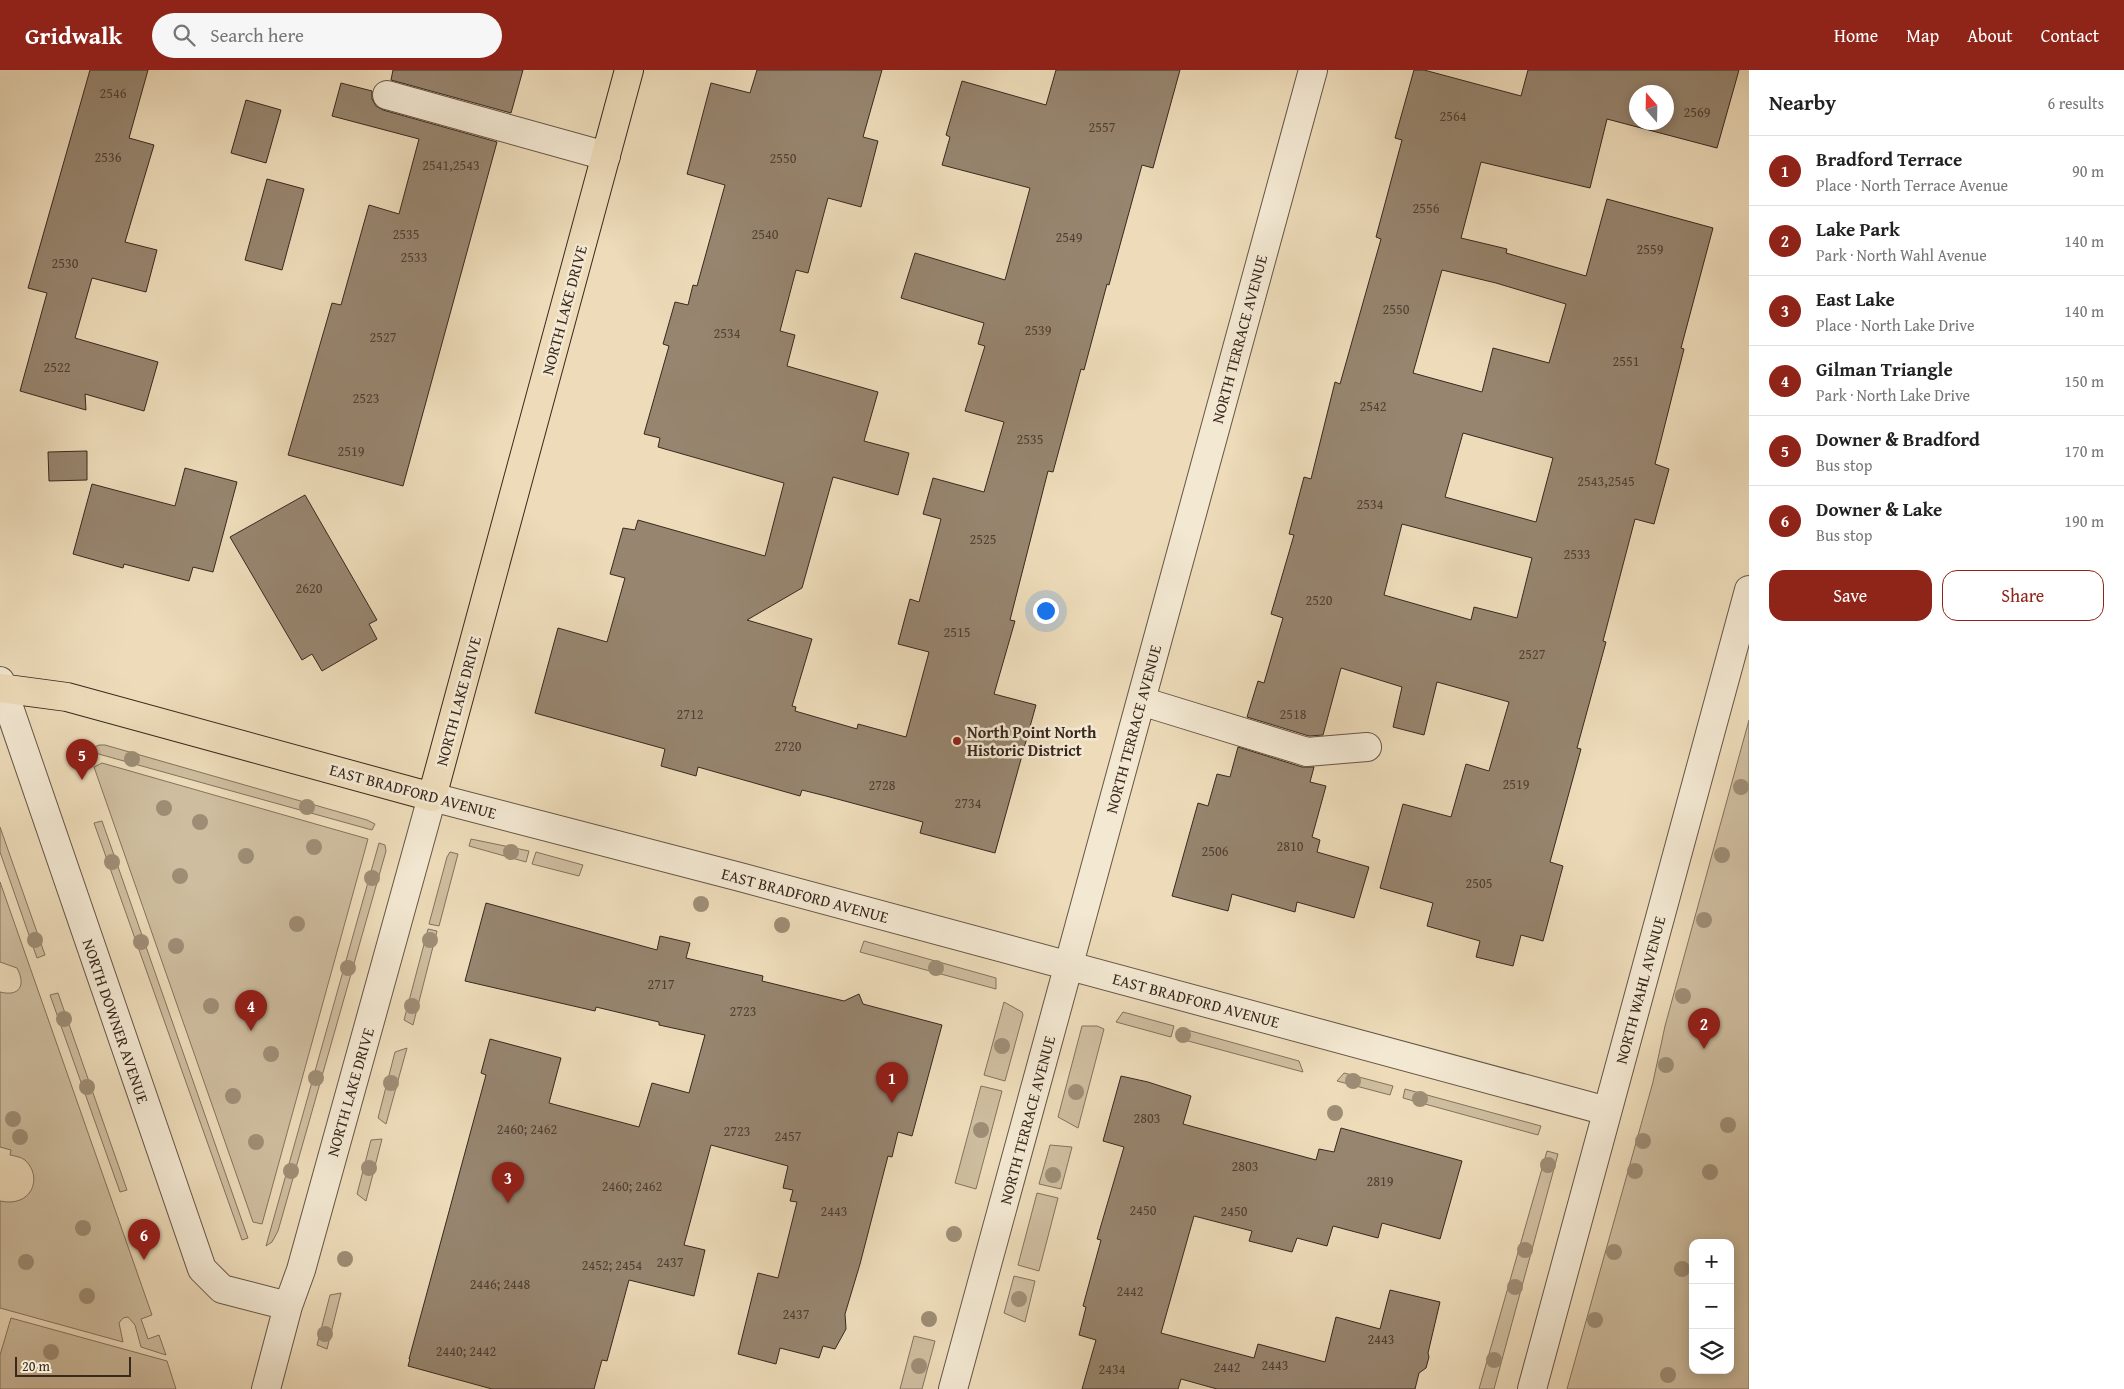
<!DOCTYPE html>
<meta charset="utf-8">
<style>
body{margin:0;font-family:"Gentium Book Plus",serif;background:#f6f6f6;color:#222}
.controls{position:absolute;right:15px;bottom:15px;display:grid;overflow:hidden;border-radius:10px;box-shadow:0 2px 12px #0003}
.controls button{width:45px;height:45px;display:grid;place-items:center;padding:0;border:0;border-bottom:1px solid #e0e0e0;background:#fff;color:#222;font:25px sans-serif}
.compass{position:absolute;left:1629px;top:15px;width:45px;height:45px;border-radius:50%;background:#fff;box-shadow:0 2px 12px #0003;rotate:340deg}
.scale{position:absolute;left:15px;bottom:12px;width:116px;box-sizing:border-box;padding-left:5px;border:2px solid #39281e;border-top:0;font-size:14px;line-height:18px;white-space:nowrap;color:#39281e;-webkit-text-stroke:4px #f3e8d2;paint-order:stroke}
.you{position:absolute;left:1045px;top:540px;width:18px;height:18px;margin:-12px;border:4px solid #fff;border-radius:50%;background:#1a73e8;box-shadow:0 0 0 8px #1a73e833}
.badge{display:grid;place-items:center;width:32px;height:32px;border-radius:50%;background:#8f2418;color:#fff;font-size:16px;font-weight:700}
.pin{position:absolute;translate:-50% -41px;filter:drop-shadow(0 1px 2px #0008)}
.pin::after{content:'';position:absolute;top:26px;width:18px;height:15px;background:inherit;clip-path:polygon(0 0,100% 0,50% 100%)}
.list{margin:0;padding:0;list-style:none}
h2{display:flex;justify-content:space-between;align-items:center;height:65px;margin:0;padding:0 20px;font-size:21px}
h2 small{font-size:16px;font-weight:400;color:#767676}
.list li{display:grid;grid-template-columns:32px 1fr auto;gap:15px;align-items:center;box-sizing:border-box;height:70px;padding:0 20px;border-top:1px solid #e0e0e0}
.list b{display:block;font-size:19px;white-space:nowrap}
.list p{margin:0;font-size:16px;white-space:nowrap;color:#767676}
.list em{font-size:16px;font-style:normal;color:#767676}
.actions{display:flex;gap:10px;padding:15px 20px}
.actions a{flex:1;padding:11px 0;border:1px solid #8f2418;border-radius:15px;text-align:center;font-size:18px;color:#8f2418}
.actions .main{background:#8f2418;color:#fff}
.icon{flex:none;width:28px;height:28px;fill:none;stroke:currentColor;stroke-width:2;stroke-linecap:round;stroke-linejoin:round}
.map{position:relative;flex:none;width:1749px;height:1319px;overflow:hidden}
header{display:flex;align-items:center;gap:30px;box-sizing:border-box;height:70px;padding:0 25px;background:#8f2418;color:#fff}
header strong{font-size:24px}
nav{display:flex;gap:28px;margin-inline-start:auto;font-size:18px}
.search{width:350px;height:45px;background:#f6f6f6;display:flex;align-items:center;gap:12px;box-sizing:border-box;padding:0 18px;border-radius:28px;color:#767676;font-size:19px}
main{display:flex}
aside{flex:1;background:#fff}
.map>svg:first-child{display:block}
</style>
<header>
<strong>Gridwalk</strong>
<div class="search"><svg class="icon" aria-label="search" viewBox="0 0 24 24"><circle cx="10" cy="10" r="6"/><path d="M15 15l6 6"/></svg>Search here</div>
<nav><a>Home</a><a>Map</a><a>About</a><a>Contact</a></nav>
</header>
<main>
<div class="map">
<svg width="1749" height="1319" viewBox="0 0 1749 1319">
<rect width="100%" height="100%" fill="#eddbb9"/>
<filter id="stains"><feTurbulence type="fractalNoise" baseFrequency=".004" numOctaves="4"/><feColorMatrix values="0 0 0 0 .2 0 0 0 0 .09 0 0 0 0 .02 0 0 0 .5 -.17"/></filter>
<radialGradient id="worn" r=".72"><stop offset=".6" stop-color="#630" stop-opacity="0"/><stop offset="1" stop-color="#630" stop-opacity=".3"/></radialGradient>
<!-- green -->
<path fill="#cebd9f" stroke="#84725e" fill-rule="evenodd" d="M 1749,650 L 1749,1319 L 1567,1319 L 1653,1012 L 1665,956 ZM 1693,1173 L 1730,1173 L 1730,1300 L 1693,1300 Z
M 99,675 L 105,675 L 367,750 L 375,754 L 372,760 L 95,683 L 93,678 Z
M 102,693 L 368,769 L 262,1154 L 253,1152 L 94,697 Z
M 102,751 L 248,1168 L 242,1170 L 94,753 Z
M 0,757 L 45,885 L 37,888 L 0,782 Z
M 471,769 L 529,781 L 526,792 L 469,776 Z
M 379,773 L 385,775 L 386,781 L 278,1161 L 272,1172 L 266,1176 Z
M 450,782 L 458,784 L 439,856 L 429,854 L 447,787 Z
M 536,782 L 583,795 L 579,806 L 532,794 Z
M 0,812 L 152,1245 L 141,1249 L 148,1269 L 159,1265 L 166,1285 L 141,1277 L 135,1255 L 128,1247 L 123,1248 L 119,1253 L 123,1272 L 0,1238 L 0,1131 C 31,1138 44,1108 25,1090 C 21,1087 15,1086 10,1085 L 11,1080 L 0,1077 L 0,922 C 20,927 26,915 17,898 L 0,892 Z
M 428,859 L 437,861 L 413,955 L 404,950 Z
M 864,871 L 996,908 L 996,919 L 860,882 Z
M 58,923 L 127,1120 L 120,1122 L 50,925 Z
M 1004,932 L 1022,942 L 1023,945 L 1005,1011 L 984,1005 Z
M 1123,942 L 1174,956 L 1171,967 L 1116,952 Z
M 1082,956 L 1097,956 L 1104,959 L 1078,1058 L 1058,1047 Z
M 1180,958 L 1299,991 L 1303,1002 L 1177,968 Z
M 407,978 L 386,1054 L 378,1048 L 395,982 Z
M 1344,1003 L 1393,1016 L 1390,1025 L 1337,1011 Z
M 981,1016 L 1002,1021 L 976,1119 L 955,1113 Z
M 1405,1019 L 1541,1056 L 1538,1065 L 1403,1028 Z
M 382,1069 L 366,1131 L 357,1124 L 371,1070 Z
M 1050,1075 L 1072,1077 L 1061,1119 L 1039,1114 Z
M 1547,1081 L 1558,1084 L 1494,1319 L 1479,1319 Z
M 1037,1123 L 1058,1128 L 1039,1201 L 1018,1195 Z
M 1014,1206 L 1035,1211 L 1025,1252 L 1004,1243 Z
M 341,1223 L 327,1279 L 317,1275 L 330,1225 Z
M 11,1248 L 167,1291 L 176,1319 L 0,1319 L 0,1285 Z
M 914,1266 L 935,1271 L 922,1319 L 900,1319 Z"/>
<!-- building -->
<path fill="#97856f" stroke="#39281e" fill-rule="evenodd" d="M 90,0 L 148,0 L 129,68 L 154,75 L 125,172 L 157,180 L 146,222 L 92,208 L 75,268 L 158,292 L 144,341 L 85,324 L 86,340 L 20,321 L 47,223 L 28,218 Z
M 393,0 L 523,0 L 511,43 L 391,10 Z
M 757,0 L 882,0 L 863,67 L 878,71 L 861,137 L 828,128 L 808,203 L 796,200 L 780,261 L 795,265 L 787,296 L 878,322 L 864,371 L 909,383 L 898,425 L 833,407 L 802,518 L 747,550 L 812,569 L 792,636 L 796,637 L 795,641 L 857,659 L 858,654 L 906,667 L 929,582 L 898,574 L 910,529 L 919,532 L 941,449 L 923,444 L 933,408 L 984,422 L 1004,352 L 965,341 L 985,276 L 978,274 L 984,253 L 901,228 L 915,183 L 1005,210 L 1030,118 L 942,95 L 950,67 L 946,65 L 962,11 L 1046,35 L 1056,0 L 1180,0 L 1153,98 L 1142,95 L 1109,215 L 1107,214 L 1084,300 L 1081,299 L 1053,402 L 1048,401 L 1010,550 L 1015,551 L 994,624 L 1036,635 L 995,783 L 920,763 L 923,752 L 826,726 L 802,720 L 800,726 L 698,697 L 696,706 L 661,696 L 665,679 L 535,643 L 558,558 L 607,572 L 625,508 L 610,504 L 623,458 L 635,460 L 638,450 L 765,486 L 784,413 L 658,377 L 660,368 L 644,364 L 669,276 L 663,274 L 675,232 L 688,235 L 693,215 L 697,216 L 725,115 L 687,104 L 711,13 L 750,23 Z
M 1414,0 L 1424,0 L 1521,26 L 1528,0 L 1739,0 L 1717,78 L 1607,49 L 1590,118 L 1481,92 L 1461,168 L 1507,179 L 1506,183 L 1586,206 L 1607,129 L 1713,158 L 1681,278 L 1684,279 L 1655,394 L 1669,399 L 1654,454 L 1635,449 L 1603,571 L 1606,572 L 1577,678 L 1581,679 L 1550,792 L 1563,796 L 1543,871 L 1521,865 L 1513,896 L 1476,887 L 1480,871 L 1427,856 L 1433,833 L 1380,818 L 1403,734 L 1451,747 L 1466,694 L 1489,701 L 1509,632 L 1437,612 L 1424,665 L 1393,657 L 1402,617 L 1341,598 L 1323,665 L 1309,666 L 1247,647 L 1258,611 L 1264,613 L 1283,548 L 1271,544 L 1294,465 L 1289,464 L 1304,407 L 1311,409 L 1335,312 L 1340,314 L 1381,169 L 1376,167 L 1402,70 L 1395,68 ZM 1636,22 L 1666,22 L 1666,52 L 1636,52 ZM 1442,200 L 1496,213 L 1566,234 L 1549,293 L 1493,278 L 1482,322 L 1413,303 ZM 1463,363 L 1553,388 L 1536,452 L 1445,427 ZM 1402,454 L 1532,488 L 1517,548 L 1474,537 L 1471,550 L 1384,525 Z
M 341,13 L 372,21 L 372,29 L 376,36 L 383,40 L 497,72 L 403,416 L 288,385 L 332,233 L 341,235 L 369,135 L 399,144 L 419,69 L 332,46 Z
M 246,30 L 281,40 L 266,93 L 231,83 Z
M 267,109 L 304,119 L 282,200 L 245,190 Z
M 87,381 L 87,410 L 49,411 L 48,382 Z
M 185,398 L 237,412 L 213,502 L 193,497 L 189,511 L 124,494 L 123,498 L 73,484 L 92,414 L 175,436 Z
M 305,425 L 377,550 L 369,554 L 377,569 L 322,601 L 312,584 L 302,590 L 230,467 Z
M 1238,677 L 1302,697 L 1314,697 L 1310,712 L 1326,716 L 1312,767 L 1320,770 L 1317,782 L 1369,797 L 1354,848 L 1297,832 L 1295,842 L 1232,824 L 1228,841 L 1172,826 L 1198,733 L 1208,736 L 1217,704 L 1230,707 Z
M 486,833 L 657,880 L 660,866 L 690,873 L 686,888 L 763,906 L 762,911 L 844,931 L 859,924 L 863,934 L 942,955 L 912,1066 L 898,1062 L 892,1087 L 888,1086 L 860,1194 L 845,1244 L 846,1259 L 835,1279 L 823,1276 L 819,1288 L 780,1278 L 776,1294 L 738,1284 L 758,1203 L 778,1208 L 797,1132 L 790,1131 L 793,1120 L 783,1118 L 788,1096 L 711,1075 L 684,1175 L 705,1180 L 694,1226 L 629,1210 L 607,1291 L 602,1290 L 594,1319 L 492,1319 L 408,1296 L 410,1289 L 409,1289 L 486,1005 L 481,1003 L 490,969 L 561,988 L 549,1033 L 639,1057 L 652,1013 L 689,1023 L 705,965 L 659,955 L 659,952 L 596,937 L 595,941 L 465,911 Z
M 1121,1006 L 1148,1012 L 1191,1026 L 1183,1054 L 1316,1090 L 1319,1079 L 1334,1082 L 1341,1058 L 1462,1091 L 1440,1169 L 1382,1153 L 1378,1168 L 1333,1156 L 1327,1176 L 1297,1168 L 1292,1182 L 1249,1171 L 1252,1161 L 1194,1146 L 1161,1263 L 1254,1288 L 1258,1274 L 1325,1292 L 1336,1247 L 1380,1259 L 1390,1220 L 1440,1232 L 1428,1283 L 1429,1287 L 1426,1298 L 1419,1303 L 1415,1319 L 1217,1319 L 1181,1309 L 1178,1319 L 1082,1319 L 1096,1270 L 1079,1265 L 1086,1237 L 1083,1236 L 1101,1170 L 1097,1169 L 1124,1077 L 1103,1071 Z"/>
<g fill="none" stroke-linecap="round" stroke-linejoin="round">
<!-- minor casing -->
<g stroke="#665545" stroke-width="30">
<path id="minor" d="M 387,25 L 606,86
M 0,611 L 202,1199 L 222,1219 L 288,1236
M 1141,631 L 1307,682 L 1367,677
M 266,1319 L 288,1236 L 301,1200 L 432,727 L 740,807 L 1607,1041
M 953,1319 L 1313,0
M 1532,1319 L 1749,520"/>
</g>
<!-- major casing -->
<g stroke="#39281e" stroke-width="30">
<path id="major" d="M 0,618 L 67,627 L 432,727 L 629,0"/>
</g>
<!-- minor -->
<use href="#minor" stroke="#f3e8d2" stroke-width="28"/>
<!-- major -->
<use href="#major" stroke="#eddbb9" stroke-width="28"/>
</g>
<!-- trees -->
<g fill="#9e8d75">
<circle cx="132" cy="689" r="8"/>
<circle cx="1741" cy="717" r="8"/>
<circle cx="307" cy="737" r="8"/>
<circle cx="164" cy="738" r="8"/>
<circle cx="200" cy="752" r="8"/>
<circle cx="314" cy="777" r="8"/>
<circle cx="511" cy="782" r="8"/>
<circle cx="1722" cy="785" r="8"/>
<circle cx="246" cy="786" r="8"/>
<circle cx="112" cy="792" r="8"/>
<circle cx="180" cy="806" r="8"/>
<circle cx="372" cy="808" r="8"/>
<circle cx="701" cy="834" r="8"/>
<circle cx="1704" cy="850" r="8"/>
<circle cx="297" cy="854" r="8"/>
<circle cx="782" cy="855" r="8"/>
<circle cx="35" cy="870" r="8"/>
<circle cx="430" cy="870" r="8"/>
<circle cx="141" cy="872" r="8"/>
<circle cx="176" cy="876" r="8"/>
<circle cx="348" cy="898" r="8"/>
<circle cx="936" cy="898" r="8"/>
<circle cx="1683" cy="926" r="8"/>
<circle cx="211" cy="936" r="8"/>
<circle cx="412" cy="936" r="8"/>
<circle cx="64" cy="949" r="8"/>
<circle cx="1183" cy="965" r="8"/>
<circle cx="1002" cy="976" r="8"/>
<circle cx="271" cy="984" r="8"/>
<circle cx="1666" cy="995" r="8"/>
<circle cx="316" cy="1008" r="8"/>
<circle cx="1353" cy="1011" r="8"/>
<circle cx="391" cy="1013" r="8"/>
<circle cx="87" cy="1017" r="8"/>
<circle cx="1076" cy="1022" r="8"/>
<circle cx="233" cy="1026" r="8"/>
<circle cx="1420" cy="1029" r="8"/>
<circle cx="1335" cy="1043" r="8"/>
<circle cx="13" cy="1049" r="8"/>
<circle cx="1728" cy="1055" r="8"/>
<circle cx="981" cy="1060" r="8"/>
<circle cx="20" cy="1067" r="8"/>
<circle cx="1643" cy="1071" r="8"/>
<circle cx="256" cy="1072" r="8"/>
<circle cx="1548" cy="1095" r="8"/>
<circle cx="369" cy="1098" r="8"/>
<circle cx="291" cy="1101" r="8"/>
<circle cx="1635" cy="1101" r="8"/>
<circle cx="1710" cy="1102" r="8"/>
<circle cx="1053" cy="1105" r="8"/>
<circle cx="83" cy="1158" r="8"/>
<circle cx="954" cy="1164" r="8"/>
<circle cx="1525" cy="1180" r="8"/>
<circle cx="1614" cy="1182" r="8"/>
<circle cx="345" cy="1189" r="8"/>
<circle cx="26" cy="1192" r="8"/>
<circle cx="1682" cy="1199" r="8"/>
<circle cx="1515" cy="1217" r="8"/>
<circle cx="87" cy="1226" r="8"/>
<circle cx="1019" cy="1229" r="8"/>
<circle cx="929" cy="1249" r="8"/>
<circle cx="1595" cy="1250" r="8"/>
<circle cx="325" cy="1264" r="8"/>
<circle cx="51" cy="1282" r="8"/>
<circle cx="1494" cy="1290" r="8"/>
<circle cx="919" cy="1296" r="8"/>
<circle cx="1668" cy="1305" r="8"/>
</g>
<!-- markers -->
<circle fill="#8f2418" stroke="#f3e8d2" stroke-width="2" cx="957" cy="671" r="5"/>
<g text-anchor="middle" stroke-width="5" stroke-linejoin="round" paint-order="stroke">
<!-- number labels -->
<g font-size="14" fill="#503f32">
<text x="113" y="28">2546</text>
<text x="1697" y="47">2569</text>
<text x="1453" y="51">2564</text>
<text x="1102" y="62">2557</text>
<text x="108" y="92">2536</text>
<text x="783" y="93">2550</text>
<text x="451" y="100">2541,2543</text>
<text x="1426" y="143">2556</text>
<text x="406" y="169">2535</text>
<text x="765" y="169">2540</text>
<text x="1069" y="172">2549</text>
<text x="1650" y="184">2559</text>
<text x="414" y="192">2533</text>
<text x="65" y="198">2530</text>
<text x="1396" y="244">2550</text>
<text x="1038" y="265">2539</text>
<text x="727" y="268">2534</text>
<text x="383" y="272">2527</text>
<text x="1626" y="296">2551</text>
<text x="57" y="302">2522</text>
<text x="366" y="333">2523</text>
<text x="1373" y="341">2542</text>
<text x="1030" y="374">2535</text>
<text x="351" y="386">2519</text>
<text x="1606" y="416">2543,2545</text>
<text x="1370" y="439">2534</text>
<text x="983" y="474">2525</text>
<text x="1577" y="489">2533</text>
<text x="309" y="523">2620</text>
<text x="1319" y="535">2520</text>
<text x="957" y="567">2515</text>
<text x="1532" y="589">2527</text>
<text x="690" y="649">2712</text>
<text x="1293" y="649">2518</text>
<text x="788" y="681">2720</text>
<text x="1516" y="719">2519</text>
<text x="882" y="720">2728</text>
<text x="968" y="738">2734</text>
<text x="1290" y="781">2810</text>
<text x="1215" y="786">2506</text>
<text x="1479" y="818">2505</text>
<text x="661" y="919">2717</text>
<text x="743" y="946">2723</text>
<text x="1147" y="1053">2803</text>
<text x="527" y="1064">2460; 2462</text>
<text x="737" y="1066">2723</text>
<text x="788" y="1071">2457</text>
<text x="1245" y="1101">2803</text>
<text x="1380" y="1116">2819</text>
<text x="632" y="1121">2460; 2462</text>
<text x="1143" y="1145">2450</text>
<text x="834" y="1146">2443</text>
<text x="1234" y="1146">2450</text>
<text x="670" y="1197">2437</text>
<text x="612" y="1200">2452; 2454</text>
<text x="500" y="1219">2446; 2448</text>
<text x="1130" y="1226">2442</text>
<text x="796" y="1249">2437</text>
<text x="1381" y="1274">2443</text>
<text x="466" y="1286">2440; 2442</text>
<text x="1275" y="1300">2443</text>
<text x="1227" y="1302">2442</text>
<text x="1112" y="1304">2434</text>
</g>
<!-- street labels -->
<g font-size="16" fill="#39281e" stroke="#f3e8d2">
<text transform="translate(564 240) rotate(-75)" y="6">NORTH LAKE DRIVE</text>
<text transform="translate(1239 269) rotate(-75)" y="6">NORTH TERRACE AVENUE</text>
<text transform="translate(458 631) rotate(-75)" y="6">NORTH LAKE DRIVE</text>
<text transform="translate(1133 659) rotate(-75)" y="6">NORTH TERRACE AVENUE</text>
<text transform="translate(413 721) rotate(15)" y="6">EAST BRADFORD AVENUE</text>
<text transform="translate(805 825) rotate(15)" y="6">EAST BRADFORD AVENUE</text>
<text transform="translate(1640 920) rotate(-75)" y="6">NORTH WAHL AVENUE</text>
<text transform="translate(1196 930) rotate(15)" y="6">EAST BRADFORD AVENUE</text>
<text transform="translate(116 951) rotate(71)" y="6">NORTH DOWNER AVENUE</text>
<text transform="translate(350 1022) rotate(-74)" y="6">NORTH LAKE DRIVE</text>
<text transform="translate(1027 1050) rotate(-75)" y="6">NORTH TERRACE AVENUE</text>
</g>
<!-- poi labels -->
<g font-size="16" font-weight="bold" fill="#39281e" stroke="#f3e8d2" text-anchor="start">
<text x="967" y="668">North Point North<tspan x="967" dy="18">Historic District</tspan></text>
</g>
</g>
<rect width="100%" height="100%" filter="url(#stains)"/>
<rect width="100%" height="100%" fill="url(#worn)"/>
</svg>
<div class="controls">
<button>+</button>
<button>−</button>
<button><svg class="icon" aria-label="layers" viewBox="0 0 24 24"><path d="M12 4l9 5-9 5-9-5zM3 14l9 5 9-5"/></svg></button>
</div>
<svg class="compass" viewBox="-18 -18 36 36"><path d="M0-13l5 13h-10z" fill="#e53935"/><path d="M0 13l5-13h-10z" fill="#767676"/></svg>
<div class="scale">20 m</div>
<div class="you"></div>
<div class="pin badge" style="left:892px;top:1033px">1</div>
<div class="pin badge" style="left:1704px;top:979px">2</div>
<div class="pin badge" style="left:508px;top:1133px">3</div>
<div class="pin badge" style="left:251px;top:961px">4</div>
<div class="pin badge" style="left:82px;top:710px">5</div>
<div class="pin badge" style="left:144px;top:1190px">6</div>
</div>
<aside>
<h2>Nearby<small>6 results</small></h2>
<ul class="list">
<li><span class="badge">1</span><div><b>Bradford Terrace</b><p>Place · North Terrace Avenue</p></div><em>90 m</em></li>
<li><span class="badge">2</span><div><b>Lake Park</b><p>Park · North Wahl Avenue</p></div><em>140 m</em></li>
<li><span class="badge">3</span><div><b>East Lake</b><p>Place · North Lake Drive</p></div><em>140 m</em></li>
<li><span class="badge">4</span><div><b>Gilman Triangle</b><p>Park · North Lake Drive</p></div><em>150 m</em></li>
<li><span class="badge">5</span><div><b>Downer &amp; Bradford</b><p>Bus stop</p></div><em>170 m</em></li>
<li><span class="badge">6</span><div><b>Downer &amp; Lake</b><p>Bus stop</p></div><em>190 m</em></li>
</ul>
<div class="actions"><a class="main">Save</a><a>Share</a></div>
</aside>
</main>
